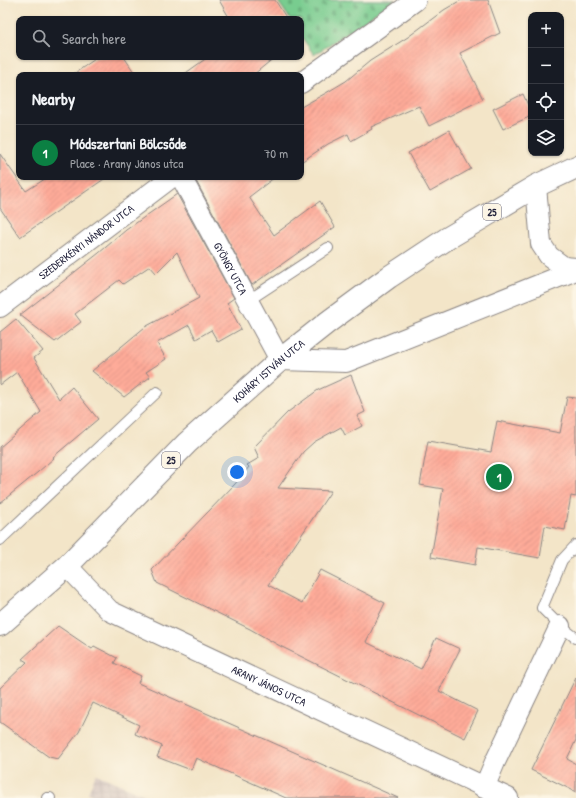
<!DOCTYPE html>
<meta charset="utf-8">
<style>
body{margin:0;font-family:"Patrick Hand",sans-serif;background:#20242c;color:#f1f3f6}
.controls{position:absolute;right:12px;top:12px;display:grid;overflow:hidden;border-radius:8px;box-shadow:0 1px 3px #0004}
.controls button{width:36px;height:36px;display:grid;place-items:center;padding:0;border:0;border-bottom:1px solid #363941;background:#171b24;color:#f1f3f6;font:20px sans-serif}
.you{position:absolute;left:237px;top:472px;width:14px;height:14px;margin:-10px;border:3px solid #fff;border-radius:50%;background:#1a73e8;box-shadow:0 0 0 6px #1a73e833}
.badge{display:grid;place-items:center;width:26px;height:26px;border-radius:50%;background:#0b8043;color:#fff;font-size:13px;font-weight:700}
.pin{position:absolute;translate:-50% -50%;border:2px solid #fff;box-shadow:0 1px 4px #0006}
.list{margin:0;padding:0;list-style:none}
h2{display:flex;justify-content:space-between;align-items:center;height:52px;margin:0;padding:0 16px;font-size:17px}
h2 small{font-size:13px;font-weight:400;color:#9ea1a6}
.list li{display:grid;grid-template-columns:26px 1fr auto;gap:12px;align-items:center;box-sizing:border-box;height:56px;padding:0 16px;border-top:1px solid #363941}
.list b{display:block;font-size:15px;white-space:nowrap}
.list p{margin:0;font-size:13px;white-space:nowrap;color:#9ea1a6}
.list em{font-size:13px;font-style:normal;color:#9ea1a6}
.icon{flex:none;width:22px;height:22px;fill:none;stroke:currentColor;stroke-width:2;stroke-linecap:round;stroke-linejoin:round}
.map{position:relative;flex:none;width:576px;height:798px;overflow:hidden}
.search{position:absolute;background:#171b24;box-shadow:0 1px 3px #0004;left:16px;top:16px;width:288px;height:44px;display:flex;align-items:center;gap:10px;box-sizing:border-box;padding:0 14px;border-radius:8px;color:#9ea1a6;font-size:15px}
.panel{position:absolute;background:#171b24;box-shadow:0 1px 3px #0004;left:16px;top:72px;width:288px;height:108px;border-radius:8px}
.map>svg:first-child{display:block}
</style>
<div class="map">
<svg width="576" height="798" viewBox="0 0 576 798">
<defs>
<pattern id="industrial-grid" width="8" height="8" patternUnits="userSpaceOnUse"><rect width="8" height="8" fill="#d0c0bc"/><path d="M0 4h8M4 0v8" fill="none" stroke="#b2a5a2"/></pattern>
<pattern id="cemetery-stones" width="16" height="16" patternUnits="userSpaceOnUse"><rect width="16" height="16" fill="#78cc8f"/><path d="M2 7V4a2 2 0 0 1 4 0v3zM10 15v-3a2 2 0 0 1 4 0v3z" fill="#68af7c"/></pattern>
<pattern id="building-hatch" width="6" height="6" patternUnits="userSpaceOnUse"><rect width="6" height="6" fill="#feab99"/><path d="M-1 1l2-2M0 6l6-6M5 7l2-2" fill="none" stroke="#d99385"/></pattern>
</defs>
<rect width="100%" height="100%" fill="#fcf5e5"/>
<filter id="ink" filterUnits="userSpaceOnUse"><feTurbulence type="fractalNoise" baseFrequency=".025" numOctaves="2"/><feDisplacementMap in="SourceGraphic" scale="8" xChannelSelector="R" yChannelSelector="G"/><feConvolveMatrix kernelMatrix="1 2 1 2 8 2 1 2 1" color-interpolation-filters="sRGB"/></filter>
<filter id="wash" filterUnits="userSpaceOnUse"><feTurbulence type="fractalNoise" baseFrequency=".012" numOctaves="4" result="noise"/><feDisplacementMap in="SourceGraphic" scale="16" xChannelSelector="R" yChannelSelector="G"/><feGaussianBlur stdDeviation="0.9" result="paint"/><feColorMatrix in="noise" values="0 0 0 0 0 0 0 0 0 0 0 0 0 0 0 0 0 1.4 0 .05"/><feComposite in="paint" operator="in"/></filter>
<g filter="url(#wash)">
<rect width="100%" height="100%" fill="#f3e5c8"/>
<!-- industrial -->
<path fill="url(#industrial-grid)" d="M 96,774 L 152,798 L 99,798 L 88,793 Z"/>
<!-- cemetery -->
<path fill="url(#cemetery-stones)" stroke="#4d7765" d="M 277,0 L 395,0 L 314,55 L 301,36 L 301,19 L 290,19 Z"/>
<g id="blocks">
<!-- building -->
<path fill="url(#building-hatch)" d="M 219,0 L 275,0 L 287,19 L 230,19 Z
M 461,0 L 488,0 L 500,33 L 460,53 L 483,99 L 429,126 L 419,106 L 371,127 L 372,129 L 351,141 L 348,134 L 328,144 L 301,162 L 301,107 L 326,93 L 346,81 L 370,61 L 408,37 L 444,10 Z
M 98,57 L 124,57 L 136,75 L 72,75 Z
M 208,57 L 275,57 L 253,75 L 183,75 Z
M 523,94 L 531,112 L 531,116 L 503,129 L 493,109 Z
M 449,130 L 471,169 L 430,192 L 408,153 Z
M 0,154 L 26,191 L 48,177 L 107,177 L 20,237 L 0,208 Z
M 202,177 L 275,177 L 249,197 L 274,235 L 320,201 L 335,227 L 252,285 L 196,181 Z
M 177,194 L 234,298 L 227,303 L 241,329 L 218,342 L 211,330 L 196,339 L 189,325 L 157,343 L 166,359 L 146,372 L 150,377 L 124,397 L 92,371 L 145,327 L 199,298 L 177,252 L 156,273 L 150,266 L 123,284 L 119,280 L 75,314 L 81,322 L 55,342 L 20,315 L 99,253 L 126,230 Z
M 16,319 L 43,351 L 34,358 L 59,399 L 72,387 L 98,419 L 53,457 L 54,458 L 38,472 L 0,503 L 0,447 L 41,412 L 17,372 L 0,385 L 0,332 Z
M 351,375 L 365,412 L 357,416 L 362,426 L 345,435 L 341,427 L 314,442 L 303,452 L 278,488 L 331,491 L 268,585 L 302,603 L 320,570 L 385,603 L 366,642 L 421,669 L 436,638 L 460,649 L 439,691 L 478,711 L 465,738 L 280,646 L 250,629 L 157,583 L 152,570 L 235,484 L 249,467 L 247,465 L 259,458 L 254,447 L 288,412 L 318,390 Z
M 567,397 L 576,398 L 576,497 L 571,496 L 565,530 L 545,526 L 540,558 L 478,547 L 475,565 L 431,557 L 443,489 L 420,485 L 428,441 L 491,452 L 497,421 L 560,433 Z
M 58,626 L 92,649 L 94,646 L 117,658 L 114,663 L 141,676 L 138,683 L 398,798 L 286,798 L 196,758 L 191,770 L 157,757 L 162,746 L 135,734 L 139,725 L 93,703 L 79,732 L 58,759 L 49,757 L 0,722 L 0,688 L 27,662 L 22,659 Z
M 576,677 L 576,740 L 567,759 L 576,764 L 576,792 L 531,770 Z"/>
</g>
</g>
<g filter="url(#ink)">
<use href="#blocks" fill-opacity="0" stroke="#8a8482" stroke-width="1"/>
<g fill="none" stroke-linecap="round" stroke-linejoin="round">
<!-- service casing -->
<g stroke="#8a8482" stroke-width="12">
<path id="service" d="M 249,300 L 328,248
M 0,540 L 157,392
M 576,545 L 562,560 L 542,608 L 560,626 L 576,638
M 47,798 L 50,798"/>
</g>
<!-- minor casing -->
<g stroke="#8a8482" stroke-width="22">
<g id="minor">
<path d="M 301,83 L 416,0"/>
<path id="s1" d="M 181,177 L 280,360 L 346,362 L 576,270"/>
<path d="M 536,186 L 541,244 L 549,256 L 564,267 L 576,268"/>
<path id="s2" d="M 0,307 L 172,177"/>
<path id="s3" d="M 67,566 L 110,611 L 508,798"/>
<path d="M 484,788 L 495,762 L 560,626"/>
</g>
</g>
<!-- primary casing -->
<g stroke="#8a8482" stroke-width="24">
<g id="primary">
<path id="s4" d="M 0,625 L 67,566 L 187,443 L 280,360 L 328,322 L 389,277 L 448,238 L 536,186 L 576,167"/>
</g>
</g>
<!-- service -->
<use href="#service" stroke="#fff" stroke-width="10"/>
<!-- minor -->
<use href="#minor" stroke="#fff" stroke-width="20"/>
<!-- primary -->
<use href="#primary" stroke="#fff" stroke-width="22"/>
</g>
</g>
<g text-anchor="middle" stroke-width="4" stroke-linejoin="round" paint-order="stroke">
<!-- shield labels -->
<g fill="#fcf5e5" stroke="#63616e" stroke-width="1">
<rect x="483" y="204" width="18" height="16" rx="3"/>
<rect x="162" y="452" width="18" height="16" rx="3"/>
</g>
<g font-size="10" font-weight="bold" fill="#22223b">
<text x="492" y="216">25</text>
<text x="171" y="464">25</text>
</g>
<!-- street labels -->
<g font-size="11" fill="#22223b" stroke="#fcf5e5">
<text dy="4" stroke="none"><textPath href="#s2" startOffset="108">SZEDERKÉNYI NÁNDOR UTCA</textPath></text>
<text dy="4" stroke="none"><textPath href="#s1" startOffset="104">GYÖNGY UTCA</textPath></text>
<text dy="4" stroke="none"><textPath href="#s4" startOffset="370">KOHÁRY ISTVÁN UTCA</textPath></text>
<text dy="4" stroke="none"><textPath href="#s3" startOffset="238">ARANY JÁNOS UTCA</textPath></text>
</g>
</g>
</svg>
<div class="controls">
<button>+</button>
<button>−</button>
<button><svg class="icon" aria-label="locate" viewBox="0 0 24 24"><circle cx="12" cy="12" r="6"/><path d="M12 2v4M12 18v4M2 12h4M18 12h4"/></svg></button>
<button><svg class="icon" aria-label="layers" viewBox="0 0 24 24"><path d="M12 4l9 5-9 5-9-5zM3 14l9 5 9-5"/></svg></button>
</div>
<div class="you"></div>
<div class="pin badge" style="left:499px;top:477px">1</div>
<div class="search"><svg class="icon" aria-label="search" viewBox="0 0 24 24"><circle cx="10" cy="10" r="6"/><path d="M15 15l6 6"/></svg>Search here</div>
<section class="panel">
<h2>Nearby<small></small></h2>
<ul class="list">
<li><span class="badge">1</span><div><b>Módszertani Bölcsőde</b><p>Place · Arany János utca</p></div><em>70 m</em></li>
</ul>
</section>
</div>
